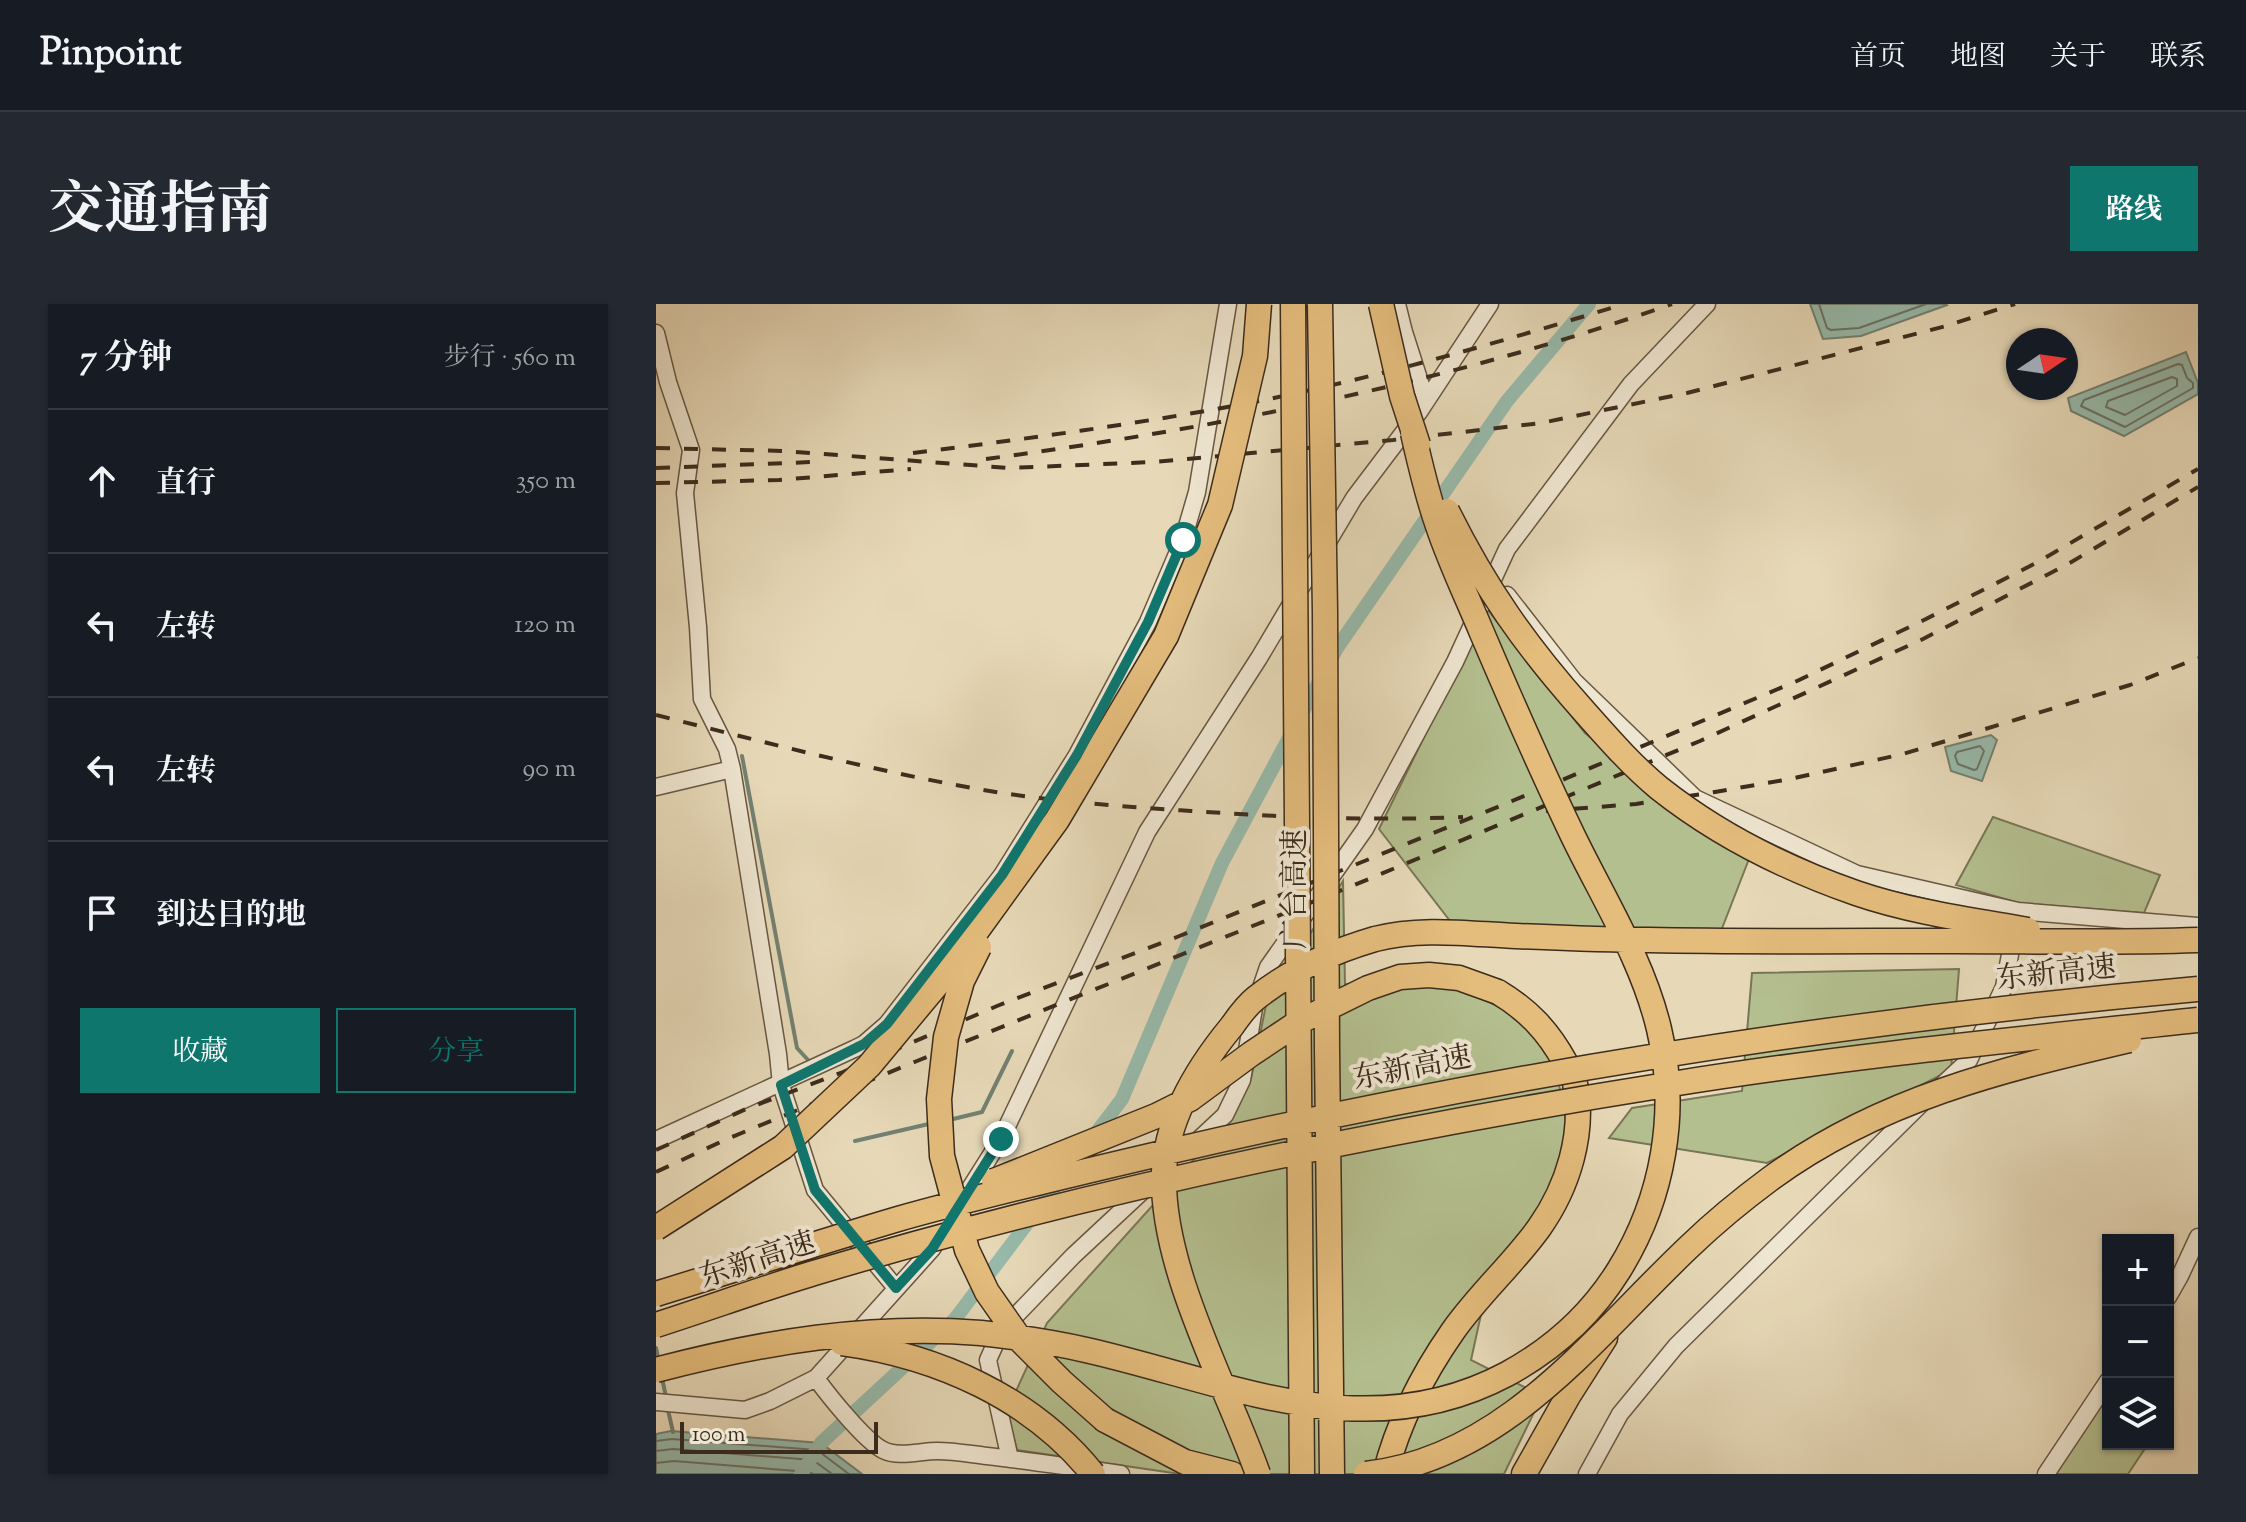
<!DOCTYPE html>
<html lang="zh">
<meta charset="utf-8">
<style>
body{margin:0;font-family:"Sorts Mill Goudy","Noto Serif SC",serif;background:#242831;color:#f1f3f6}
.controls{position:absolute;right:24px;bottom:24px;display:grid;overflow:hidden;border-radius:0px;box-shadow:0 2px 6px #0004}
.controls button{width:72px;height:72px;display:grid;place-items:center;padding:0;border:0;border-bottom:2px solid #363941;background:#171b24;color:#f1f3f6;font:40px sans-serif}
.compass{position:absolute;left:1350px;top:24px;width:72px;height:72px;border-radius:50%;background:#171b24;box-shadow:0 2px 6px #0004;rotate:77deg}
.scale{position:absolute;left:24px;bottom:20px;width:198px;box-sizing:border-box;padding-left:8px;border:4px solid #3d2c1d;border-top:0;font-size:22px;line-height:28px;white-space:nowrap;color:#3d2c1d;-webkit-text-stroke:6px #efe6d1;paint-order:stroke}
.stop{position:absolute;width:24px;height:24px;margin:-18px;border:6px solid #0f766e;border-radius:50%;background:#fff}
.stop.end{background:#0f766e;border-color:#fff;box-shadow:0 2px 8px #0008}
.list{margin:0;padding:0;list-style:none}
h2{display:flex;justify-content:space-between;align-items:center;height:104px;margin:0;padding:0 32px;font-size:34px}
h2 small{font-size:26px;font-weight:400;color:#9ea1a6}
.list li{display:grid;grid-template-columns:52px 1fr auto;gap:24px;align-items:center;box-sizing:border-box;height:144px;padding:0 32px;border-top:2px solid #363941}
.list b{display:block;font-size:30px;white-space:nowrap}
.list em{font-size:26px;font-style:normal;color:#9ea1a6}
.actions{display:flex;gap:16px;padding:24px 32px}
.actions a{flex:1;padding:18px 0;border:2px solid #0f766e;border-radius:0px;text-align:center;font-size:28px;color:#0f766e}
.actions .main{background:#0f766e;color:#fff}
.icon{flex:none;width:44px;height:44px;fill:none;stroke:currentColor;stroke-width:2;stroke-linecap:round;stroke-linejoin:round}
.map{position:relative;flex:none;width:1542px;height:1170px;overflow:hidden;border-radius:0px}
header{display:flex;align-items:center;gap:48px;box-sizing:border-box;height:112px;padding:0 40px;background:#171b24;border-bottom:2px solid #363941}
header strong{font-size:38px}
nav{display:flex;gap:44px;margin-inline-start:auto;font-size:28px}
.intro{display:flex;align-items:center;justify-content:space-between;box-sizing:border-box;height:192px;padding:0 48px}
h1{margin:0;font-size:56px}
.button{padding:20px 36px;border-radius:0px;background:#0f766e;color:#fff;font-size:28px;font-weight:700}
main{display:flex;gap:48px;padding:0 48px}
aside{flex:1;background:#171b24;border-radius:0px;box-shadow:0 2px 6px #0004}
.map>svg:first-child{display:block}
</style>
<header>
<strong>Pinpoint</strong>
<nav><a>首页</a><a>地图</a><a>关于</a><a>联系</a></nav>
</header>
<div class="intro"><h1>交通指南</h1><a class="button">路线</a></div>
<main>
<aside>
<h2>7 分钟<small>步行 · 560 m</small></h2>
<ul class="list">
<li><svg class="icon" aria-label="ahead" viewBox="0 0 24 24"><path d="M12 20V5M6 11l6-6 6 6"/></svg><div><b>直行</b></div><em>350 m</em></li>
<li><svg class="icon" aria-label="left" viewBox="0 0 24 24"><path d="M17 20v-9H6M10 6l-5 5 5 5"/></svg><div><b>左转</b></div><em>120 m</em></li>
<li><svg class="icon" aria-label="left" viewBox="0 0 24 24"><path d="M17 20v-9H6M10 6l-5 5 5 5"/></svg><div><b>左转</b></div><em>90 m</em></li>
<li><svg class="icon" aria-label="arrive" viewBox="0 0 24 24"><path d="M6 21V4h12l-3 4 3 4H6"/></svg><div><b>到达目的地</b></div></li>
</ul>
<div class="actions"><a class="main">收藏</a><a>分享</a></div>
</aside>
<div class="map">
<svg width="1542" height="1170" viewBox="0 0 1542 1170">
<rect width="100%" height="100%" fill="#e7d9b8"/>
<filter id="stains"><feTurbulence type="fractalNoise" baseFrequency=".0025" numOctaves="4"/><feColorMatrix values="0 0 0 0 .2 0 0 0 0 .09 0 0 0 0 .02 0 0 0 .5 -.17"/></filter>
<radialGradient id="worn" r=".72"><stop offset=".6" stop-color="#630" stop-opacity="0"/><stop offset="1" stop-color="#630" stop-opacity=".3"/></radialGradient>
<!-- green -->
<path fill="#b4bf8f" stroke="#787656" stroke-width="2" d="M 831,305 L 929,429 L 1046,524 L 1093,555 L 1058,645 L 798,622 L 723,525 Z
M 1337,513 L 1504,571 L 1488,609 L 1363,599 L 1300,581 Z
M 687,577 L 689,680 L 756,679 L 802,683 L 868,715 L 897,751 L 913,830 L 889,901 L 835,965 L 815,1056 L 886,1092 L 848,1170 L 524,1170 L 361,1146 L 351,1107 L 391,1019 L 577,812 L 595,775 L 610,701 Z
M 1303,665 L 1295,766 L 1111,859 L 953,834 L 976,804 L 1086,787 L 1096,669 Z
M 1452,1091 L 1452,1140 L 1492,1140 L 1472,1170 L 1394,1170 Z"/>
<!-- water -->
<path fill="#97baab" stroke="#738172" stroke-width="2" d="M 1154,0 L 1290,0 L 1291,1 L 1205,32 L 1167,35 Z
M 1530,48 L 1542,79 L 1542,90 L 1468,132 L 1415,107 L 1412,94 Z
M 1335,431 L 1341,436 L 1326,477 L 1295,467 L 1289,443 Z
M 15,1127 L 165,1139 L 206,1170 L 0,1170 L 0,1130 Z"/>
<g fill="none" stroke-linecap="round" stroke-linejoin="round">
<!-- shore -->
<path stroke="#6a7364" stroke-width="2" d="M 1163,0 L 1171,24 L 1175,26 L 1203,24 L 1270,0
M 1522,60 L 1526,61 L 1531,74 L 1537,79 L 1537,84 L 1469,123 L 1425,102 L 1428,96 Z
M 1516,73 L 1521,75 L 1521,82 L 1469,111 L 1450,103 L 1452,97 Z
M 1324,442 L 1328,447 L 1321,465 L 1318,466 L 1302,460 L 1299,452 L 1301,448 Z
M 0,1137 L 16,1135 L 161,1146 L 193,1170
M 0,1147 L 17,1145 L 157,1156 L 176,1170
M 0,1159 L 18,1157 L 153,1168 L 157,1170"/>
<!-- stream -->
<path stroke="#738172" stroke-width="4" d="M 86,452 L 141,744 L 153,757
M 293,816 L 326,808 L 356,747
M 199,837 L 277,819
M 0,1044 L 3,1058
M 6,1074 L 10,1093
M 12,1106 L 17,1128"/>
<!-- canal -->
<path stroke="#97baab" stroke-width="14" d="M 437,833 L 466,795 L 566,559 L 681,344 L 851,97 L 933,0
M 145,1170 L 165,1139 L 299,1015 L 407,872"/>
<!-- minor casing -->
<g stroke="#685744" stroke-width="19">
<path id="minor" d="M 741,0 L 748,28 L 770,97
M 0,29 L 12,78 L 35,146 L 29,189 L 42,323 L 46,395 L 71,445 L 76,465 L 122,750 L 125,781 L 159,886 L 240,984
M 851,291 L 918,377 L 1039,494 L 1201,570 L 1362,607 L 1542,622
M 0,483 L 76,465
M 1283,784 L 1313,756 L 1348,683 L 1358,629
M 0,836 L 198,745 L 208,740 L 231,720 L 346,571 L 421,451 L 492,318 L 527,236 L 541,188 L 572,0
M 538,840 L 569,811 L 586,776 L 598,704 L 612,663 L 709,525 L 799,358 L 851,245 L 975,80 L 1051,0
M 304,900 L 345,835 L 491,528 L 603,354 L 698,194 L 763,108 L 834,0
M 1512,993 L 1524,972 L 1542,933
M 160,1074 C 172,1091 209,1137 227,1146 C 243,1154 264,1147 281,1147 C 298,1147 314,1150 331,1152 C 375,1157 420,1164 465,1170
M 0,1098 L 89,1106 L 114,1097 L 160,1074 L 276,945 L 283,934
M 354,1155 L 332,1056 L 345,1027 L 417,952 L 491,883
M 931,1170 L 964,1110 L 1020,1042 L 1266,799
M 1390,1170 L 1452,1077"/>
</g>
<!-- highway casing -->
<g stroke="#3d2c1d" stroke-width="27">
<path id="highway" d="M 449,1116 L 529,1158 L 576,1170
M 729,1170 C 742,1119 767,1070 797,1027 C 823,990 857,960 883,924 C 912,883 929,829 919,779 C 918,772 913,764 909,758 C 892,727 872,706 842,688
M 868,1170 L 912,1092 L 949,1034"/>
</g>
<!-- minor -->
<use href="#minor" stroke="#efe6d1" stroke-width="16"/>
<!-- highway -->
<use href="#highway" stroke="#e4bc7c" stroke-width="24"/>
<!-- rail -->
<path stroke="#3d2c1d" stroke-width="4" stroke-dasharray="14 14" stroke-linecap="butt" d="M 0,144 L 128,147 L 353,164 L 498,158 L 737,136 L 885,119 L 1031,89 L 1290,22 L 1359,0
M 257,149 C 369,135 482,120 593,99 C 720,74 845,38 968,0
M 330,155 C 563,124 794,78 1016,0
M 0,164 L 157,158
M 0,179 L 123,176 L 255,165
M 0,411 C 100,436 199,462 300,481 C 377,496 456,502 535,507 C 625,513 716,517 807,513
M 890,507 L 980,500 L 1059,488 L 1134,475 L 1247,450 L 1474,381 L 1542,354
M 0,846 L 90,805 L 187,768 L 341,702 L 521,633 L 849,500 L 1141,377 L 1268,316 L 1380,259 L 1542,165
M 0,868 L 71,835 L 261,757 L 696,582 L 1044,437 L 1267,335 L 1412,260 L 1542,183"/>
<!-- highway-bridge casing -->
<g stroke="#3d2c1d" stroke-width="27" stroke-linecap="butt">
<path id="highway-bridge" d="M 637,0 L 646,1170
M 664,0 L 669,307 L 671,745 L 676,1170
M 725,0 L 746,92 L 762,141
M 791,207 C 829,284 870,342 927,406 C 951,433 975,461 1003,484 C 1061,530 1131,565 1200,589 C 1255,608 1315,616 1372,626
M 323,643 L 306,677 L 290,733 L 283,795 L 286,852 L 311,946 L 331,988 L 366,1038 L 406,1078 L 449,1116
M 338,877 L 500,812 L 534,795 L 595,750 L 643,718 L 712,684 L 744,673 L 773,671 L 803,674 L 842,688
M 0,924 L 127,843 L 213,762 L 288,672 L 401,516 L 510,332 L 564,201 L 599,52 L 603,0
M 0,990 C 81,965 161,939 242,915 C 331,890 421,869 511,848 C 850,769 1195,716 1542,685
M 0,1021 C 53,1004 105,985 158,969 C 438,885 727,826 1016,780 C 1190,752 1366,735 1542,716
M 186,1039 C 282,1052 376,1094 437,1170
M 0,1066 C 106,1038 216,1020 325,1029 C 360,1033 395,1038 430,1046 C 572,1078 709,1146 851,1070 C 897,1045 935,1011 963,966 C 1007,895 1023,808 1003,725 C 987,657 947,594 917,532 C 885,465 855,397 826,329 C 811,293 794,258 782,222 C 771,191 764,160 757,129
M 602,1170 C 570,1080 504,963 508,867 C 511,813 543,762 576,722 C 583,712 591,701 600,694 C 634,667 678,647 719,635 C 766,623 813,630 860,632 C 904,634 949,636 993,636 C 1094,638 1196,637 1297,637 C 1379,637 1460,639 1542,636
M 710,1170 C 851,1154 939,1031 1035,941 C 1060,917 1087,895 1114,875 C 1223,795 1345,766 1473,736"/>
</g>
<!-- highway-bridge -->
<use href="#highway-bridge" stroke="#e4bc7c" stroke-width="24"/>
</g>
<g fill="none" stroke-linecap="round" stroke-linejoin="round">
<!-- route -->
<path stroke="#0f766e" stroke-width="10" d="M 345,835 L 276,945 L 240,984 L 159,886 L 125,781 L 208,740 L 231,720 L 346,571 L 421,451 L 492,318 L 527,236"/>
</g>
<g text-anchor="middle" stroke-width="8" stroke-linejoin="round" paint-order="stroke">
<!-- street labels -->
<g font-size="30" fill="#3d2c1d" stroke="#efe6d1">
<text transform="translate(638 585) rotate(-90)" y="10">广台高速</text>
<text transform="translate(1400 668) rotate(-6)" y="10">东新高速</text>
<text transform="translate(756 763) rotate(-11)" y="10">东新高速</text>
<text transform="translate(101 955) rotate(-18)" y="10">东新高速</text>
</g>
</g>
<rect width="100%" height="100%" filter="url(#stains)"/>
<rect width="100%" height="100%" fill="url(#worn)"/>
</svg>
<div class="controls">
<button>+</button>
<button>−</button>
<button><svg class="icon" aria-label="layers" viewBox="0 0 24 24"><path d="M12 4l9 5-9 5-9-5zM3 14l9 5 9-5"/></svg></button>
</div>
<svg class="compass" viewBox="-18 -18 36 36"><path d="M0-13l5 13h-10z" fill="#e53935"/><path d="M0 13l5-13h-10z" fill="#9ea1a6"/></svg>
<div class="scale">100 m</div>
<div class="stop" style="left:527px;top:236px"></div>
<div class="stop end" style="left:345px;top:835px"></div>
</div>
</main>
